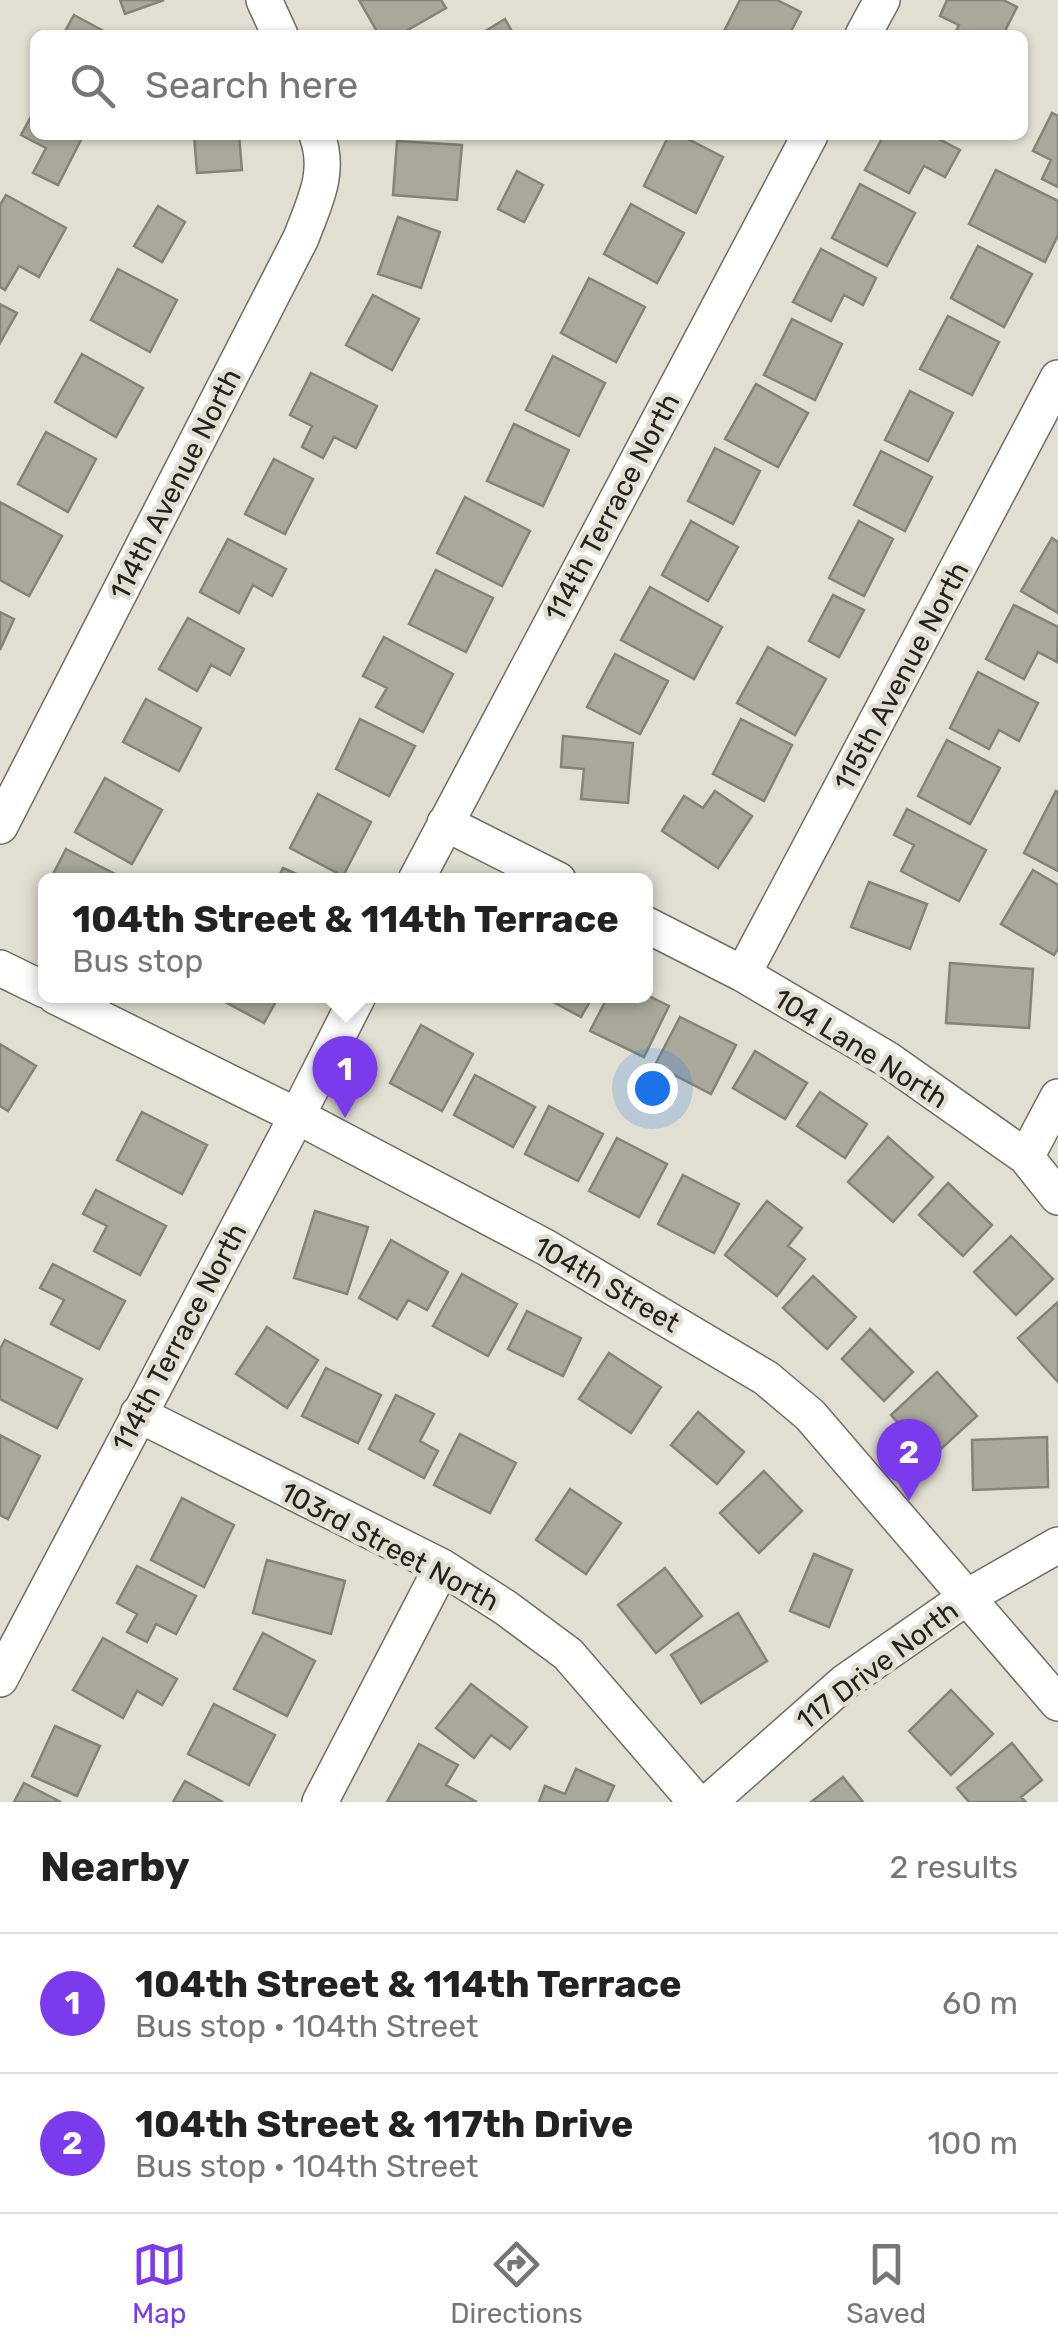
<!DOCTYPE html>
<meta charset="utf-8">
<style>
body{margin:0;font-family:Rubik,sans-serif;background:#f2f2f2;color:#222}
.you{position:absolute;left:652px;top:1088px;width:35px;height:35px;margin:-25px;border:8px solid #fff;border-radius:50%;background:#1a73e8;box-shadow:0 0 0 15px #1a73e833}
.badge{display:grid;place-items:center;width:65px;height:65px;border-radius:50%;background:#7c3aed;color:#fff;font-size:32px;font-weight:700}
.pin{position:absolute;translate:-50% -82px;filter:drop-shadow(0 2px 5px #0008)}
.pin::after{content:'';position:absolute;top:52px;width:35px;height:30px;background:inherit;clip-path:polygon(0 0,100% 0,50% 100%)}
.popup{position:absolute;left:38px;top:873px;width:615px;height:130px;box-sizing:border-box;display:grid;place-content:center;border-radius:15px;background:#fff;filter:drop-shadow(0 2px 8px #0005);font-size:32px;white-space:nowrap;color:#767676}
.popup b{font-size:38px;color:#222}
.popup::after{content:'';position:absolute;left:50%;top:100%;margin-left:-20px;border:20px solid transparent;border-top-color:#fff}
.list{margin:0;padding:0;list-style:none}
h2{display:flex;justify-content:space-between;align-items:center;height:130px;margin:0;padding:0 40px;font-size:42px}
h2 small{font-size:32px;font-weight:400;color:#767676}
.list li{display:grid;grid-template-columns:65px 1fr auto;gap:30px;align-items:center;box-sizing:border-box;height:140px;padding:0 40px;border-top:2px solid #e0e0e0}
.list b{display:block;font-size:38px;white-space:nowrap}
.list p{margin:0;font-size:32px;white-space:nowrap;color:#767676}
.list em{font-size:32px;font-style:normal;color:#767676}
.icon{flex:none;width:55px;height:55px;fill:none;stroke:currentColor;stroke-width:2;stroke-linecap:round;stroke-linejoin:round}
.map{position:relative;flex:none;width:1058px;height:1802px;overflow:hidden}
.search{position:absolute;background:#fff;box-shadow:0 2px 8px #0004;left:30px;right:30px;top:30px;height:110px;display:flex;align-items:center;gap:25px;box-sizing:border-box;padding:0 35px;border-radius:15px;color:#767676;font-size:38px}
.sheet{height:410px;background:#fff}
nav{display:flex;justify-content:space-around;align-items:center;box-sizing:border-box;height:140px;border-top:2px solid #e0e0e0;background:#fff;font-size:28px;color:#767676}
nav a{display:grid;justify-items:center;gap:5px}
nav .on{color:#7c3aed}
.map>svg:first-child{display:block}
</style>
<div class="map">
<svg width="1058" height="1802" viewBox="0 0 1058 1802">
<rect width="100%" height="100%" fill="#e1dfd1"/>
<!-- building -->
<path fill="#aaa89b" stroke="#858376" stroke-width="2.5" d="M 120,0 L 164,0 L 125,14 Z
M 359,0 L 441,0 L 446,8 L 399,35 L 379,35 Z
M 740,0 L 777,0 L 801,12 L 789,35 L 722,35 Z
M 947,0 L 1003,0 L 1017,7 L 1003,35 L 954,35 L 959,25 L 940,16 Z
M 74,15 L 111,35 L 63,35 Z
M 505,19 L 514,35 L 479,35 Z
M 34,111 L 35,135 L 83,136 L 58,185 L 33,173 L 46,148 L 21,135 Z
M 1052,113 L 1058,116 L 1058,187 L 1042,179 L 1051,160 L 1033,151 Z
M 194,135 L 239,135 L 242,170 L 197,173 Z
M 669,135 L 680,135 L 723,157 L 696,213 L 644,186 Z
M 884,135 L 931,135 L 960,150 L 945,177 L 924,166 L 909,193 L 865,170 Z
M 397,141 L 462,145 L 457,200 L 393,195 Z
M 996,170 L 1058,201 L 1058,235 L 1045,262 L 969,224 Z
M 517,171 L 543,185 L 524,222 L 498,209 Z
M 860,184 L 915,213 L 887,266 L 832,238 Z
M 6,195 L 66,228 L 39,277 L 19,266 L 5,290 L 0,287 L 0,205 Z
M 631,204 L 684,233 L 657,283 L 604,254 Z
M 158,206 L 185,222 L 162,262 L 134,246 Z
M 398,217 L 440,232 L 421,288 L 378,274 Z
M 978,246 L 1032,274 L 1004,327 L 951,298 Z
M 821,249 L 876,278 L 863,305 L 844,295 L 831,321 L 793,302 Z
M 118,269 L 177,300 L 150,352 L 91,320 Z
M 589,278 L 645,307 L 616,362 L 561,333 Z
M 373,295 L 419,319 L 392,370 L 346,345 Z
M 0,304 L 17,313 L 0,343 Z
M 948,316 L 999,342 L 972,395 L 920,369 Z
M 792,319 L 842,344 L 815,400 L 764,375 Z
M 82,354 L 143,388 L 116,437 L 55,402 Z
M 553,356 L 605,383 L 579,436 L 526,410 Z
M 311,373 L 377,406 L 356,448 L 334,437 L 323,458 L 302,447 L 312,426 L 290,415 Z
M 756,384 L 808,413 L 778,467 L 725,439 Z
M 910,391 L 953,413 L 928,461 L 885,440 Z
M 514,424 L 569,450 L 543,506 L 487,481 Z
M 46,432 L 96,459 L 68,512 L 18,484 Z
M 715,448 L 760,471 L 733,524 L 688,501 Z
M 881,451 L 932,477 L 905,531 L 854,505 Z
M 274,459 L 313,479 L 285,534 L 245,514 Z
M 465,497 L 530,531 L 502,586 L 437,553 Z
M 0,502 L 62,536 L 29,596 L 0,580 Z
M 691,521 L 738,547 L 708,601 L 662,575 Z
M 859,521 L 893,539 L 864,596 L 829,578 Z
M 1052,538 L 1058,542 L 1058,613 L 1021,591 Z
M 228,539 L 286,569 L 272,596 L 253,585 L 239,613 L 200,592 Z
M 436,570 L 493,598 L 466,652 L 409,624 Z
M 650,587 L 722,627 L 694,679 L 621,640 Z
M 833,595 L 864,610 L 839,657 L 809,641 Z
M 1014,605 L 1058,627 L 1057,662 L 1038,652 L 1024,679 L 986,659 Z
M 0,612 L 14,619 L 0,650 Z
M 188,618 L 244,649 L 230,675 L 211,665 L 197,691 L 159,669 Z
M 384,637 L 453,674 L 423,732 L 376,707 L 387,688 L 363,676 Z
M 768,647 L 826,679 L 795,735 L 737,703 Z
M 615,654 L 668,681 L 640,734 L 587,707 Z
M 978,672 L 1038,703 L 1019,741 L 999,730 L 989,749 L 950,728 Z
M 146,699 L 201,728 L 179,771 L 123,742 Z
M 360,719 L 415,746 L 389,796 L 336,769 Z
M 741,719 L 792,745 L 764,801 L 713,774 Z
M 563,736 L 633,743 L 628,803 L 581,799 L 584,769 L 561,767 Z
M 947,740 L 1000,768 L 970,824 L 918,796 Z
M 105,778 L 162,810 L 132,864 L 75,832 Z
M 715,791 L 752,816 L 718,868 L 662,831 L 684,796 L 703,808 Z
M 1056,791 L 1058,792 L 1058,871 L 1024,853 Z
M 318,794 L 371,822 L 343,876 L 290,848 Z
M 907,809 L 986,850 L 959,901 L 901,871 L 914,845 L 894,835 Z
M 66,849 L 125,879 L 125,880 L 50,880 Z
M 283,868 L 310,880 L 277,880 Z
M 1033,870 L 1058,885 L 1058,949 L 1054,955 L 1001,924 Z
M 869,882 L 927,904 L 910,949 L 851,927 Z
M 950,963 L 1033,969 L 1029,1028 L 946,1023 Z
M 645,994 L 669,1006 L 644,1057 L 590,1031 L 608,996 Z
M 214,996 L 279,996 L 264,1023 Z
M 542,996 L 593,996 L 581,1017 Z
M 680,1017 L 736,1045 L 711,1094 L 655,1065 Z
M 421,1025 L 473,1054 L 442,1111 L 390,1083 Z
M 0,1044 L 36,1066 L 8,1111 L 0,1106 Z
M 755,1051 L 807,1083 L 785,1119 L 733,1088 Z
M 475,1075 L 535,1107 L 513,1147 L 454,1115 Z
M 820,1092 L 867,1124 L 845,1158 L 797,1126 Z
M 549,1106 L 603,1134 L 578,1181 L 525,1154 Z
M 142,1112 L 207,1145 L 182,1194 L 117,1160 Z
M 888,1137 L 933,1177 L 893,1222 L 848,1182 Z
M 617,1138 L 667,1164 L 639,1217 L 589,1191 Z
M 683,1175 L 739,1204 L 714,1253 L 658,1224 Z
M 948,1183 L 992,1225 L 963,1256 L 919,1215 Z
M 96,1190 L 166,1226 L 140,1275 L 94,1251 L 107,1226 L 83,1214 Z
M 767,1201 L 802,1228 L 788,1246 L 805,1259 L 777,1296 L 725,1255 Z
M 315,1211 L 368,1227 L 347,1294 L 294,1278 Z
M 1011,1236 L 1053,1279 L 1016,1315 L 974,1272 Z
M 391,1240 L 448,1272 L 427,1310 L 408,1300 L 397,1319 L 359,1298 Z
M 53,1264 L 125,1301 L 99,1349 L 51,1324 L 64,1300 L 40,1288 Z
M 462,1274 L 517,1304 L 488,1356 L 433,1326 Z
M 813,1276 L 856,1317 L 827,1349 L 783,1308 Z
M 1058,1302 L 1058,1382 L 1018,1338 Z
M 527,1311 L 581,1338 L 563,1376 L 508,1349 Z
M 267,1327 L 318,1360 L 287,1408 L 236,1374 Z
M 870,1329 L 913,1372 L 884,1401 L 842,1359 Z
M 5,1340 L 82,1379 L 57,1428 L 0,1399 L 0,1349 Z
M 609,1353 L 661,1387 L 631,1433 L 579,1399 Z
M 326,1368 L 381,1395 L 358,1443 L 302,1416 Z
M 937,1372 L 977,1416 L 931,1458 L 891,1415 Z
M 396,1395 L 434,1414 L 420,1441 L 438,1451 L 424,1478 L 369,1449 Z
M 698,1412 L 744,1452 L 717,1484 L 671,1445 Z
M 460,1434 L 516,1463 L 490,1513 L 434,1485 Z
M 0,1435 L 40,1456 L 8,1519 L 0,1515 Z
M 1047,1437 L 1048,1487 L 973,1490 L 972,1440 Z
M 764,1471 L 802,1511 L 759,1553 L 720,1513 Z
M 570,1489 L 621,1523 L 586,1574 L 536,1540 Z
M 182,1498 L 234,1525 L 204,1587 L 151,1560 Z
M 814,1554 L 852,1570 L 829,1627 L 790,1611 Z
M 267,1560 L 345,1581 L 331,1634 L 253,1613 Z
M 137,1566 L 196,1596 L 176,1634 L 156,1624 L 147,1642 L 127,1632 L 137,1614 L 117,1603 Z
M 665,1568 L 702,1616 L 656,1653 L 618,1605 Z
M 738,1613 L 767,1661 L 701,1703 L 671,1655 Z
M 263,1633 L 315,1661 L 287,1716 L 234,1689 Z
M 103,1638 L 177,1679 L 162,1705 L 137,1691 L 123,1718 L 73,1690 Z
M 471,1684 L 527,1727 L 510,1749 L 491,1735 L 474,1758 L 436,1728 Z
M 951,1690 L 993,1734 L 951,1775 L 909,1731 Z
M 214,1704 L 275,1735 L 249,1785 L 188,1754 Z
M 55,1726 L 100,1746 L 77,1796 L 32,1776 Z
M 1012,1743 L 1042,1780 L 1021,1797 L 1026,1802 L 969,1802 L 957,1788 Z
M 419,1744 L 458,1765 L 446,1785 L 477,1802 L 387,1802 Z
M 576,1769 L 614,1786 L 607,1802 L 539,1802 L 545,1786 L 565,1794 Z
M 843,1777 L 863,1802 L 811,1802 Z
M 185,1781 L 223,1802 L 173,1802 Z
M 24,1783 L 61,1802 L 14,1802 Z"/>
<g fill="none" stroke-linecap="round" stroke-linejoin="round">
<!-- street casing -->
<g stroke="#706e61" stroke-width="38">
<path id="street" d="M 264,0 L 280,35
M 863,35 L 882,0
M 445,823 L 558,880
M 0,826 L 301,238 C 314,203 331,173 317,135
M 416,880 L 810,135
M 645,924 L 743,974 L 887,1059 L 1026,1157 L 1058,1197
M 0,968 L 45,990
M 743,974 L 1058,378
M 55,996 L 297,1116 L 547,1248 L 766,1378 L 810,1415 L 1058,1703
M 1026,1157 L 1058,1097
M 138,1414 L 442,1567 L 506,1608 L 568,1654 L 696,1802
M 0,1679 L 297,1116 L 358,996
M 320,1802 L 442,1567
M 709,1802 L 845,1682 L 967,1597 L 1058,1545"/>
</g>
<!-- street -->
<use href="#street" stroke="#fff" stroke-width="35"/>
</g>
<g text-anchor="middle" stroke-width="9" stroke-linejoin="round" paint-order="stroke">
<!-- street labels -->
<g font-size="28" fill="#23221d" stroke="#e1dfd1">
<text transform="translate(175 484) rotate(-63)" y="10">114th Avenue North</text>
<text transform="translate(612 507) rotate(-62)" y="10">114th Terrace North</text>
<text transform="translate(901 676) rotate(-62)" y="10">115th Avenue North</text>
<text transform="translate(861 1048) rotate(32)" y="10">104 Lane North</text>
<text transform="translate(607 1284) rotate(30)" y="10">104th Street</text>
<text transform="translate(179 1337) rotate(-62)" y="10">114th Terrace North</text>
<text transform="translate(390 1546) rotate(28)" y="10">103rd Street North</text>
<text transform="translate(877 1665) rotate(-37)" y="10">117 Drive North</text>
</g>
</g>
</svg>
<div class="you"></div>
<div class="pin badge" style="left:345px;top:1118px">1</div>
<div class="popup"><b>104th Street &amp; 114th Terrace</b>Bus stop</div>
<div class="pin badge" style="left:909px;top:1501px">2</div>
<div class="search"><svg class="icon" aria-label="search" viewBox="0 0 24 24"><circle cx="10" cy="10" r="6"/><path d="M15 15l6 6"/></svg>Search here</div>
</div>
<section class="sheet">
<h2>Nearby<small>2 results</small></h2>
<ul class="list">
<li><span class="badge">1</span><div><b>104th Street &amp; 114th Terrace</b><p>Bus stop · 104th Street</p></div><em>60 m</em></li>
<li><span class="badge">2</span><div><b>104th Street &amp; 117th Drive</b><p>Bus stop · 104th Street</p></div><em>100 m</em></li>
</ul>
</section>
<nav>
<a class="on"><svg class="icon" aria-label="map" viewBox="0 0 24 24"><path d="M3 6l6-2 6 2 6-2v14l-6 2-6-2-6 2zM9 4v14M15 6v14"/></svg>Map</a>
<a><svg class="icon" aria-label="directions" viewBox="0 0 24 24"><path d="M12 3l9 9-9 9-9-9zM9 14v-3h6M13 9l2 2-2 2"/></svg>Directions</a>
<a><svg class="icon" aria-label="saved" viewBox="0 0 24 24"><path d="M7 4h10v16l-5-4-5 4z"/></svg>Saved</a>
</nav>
